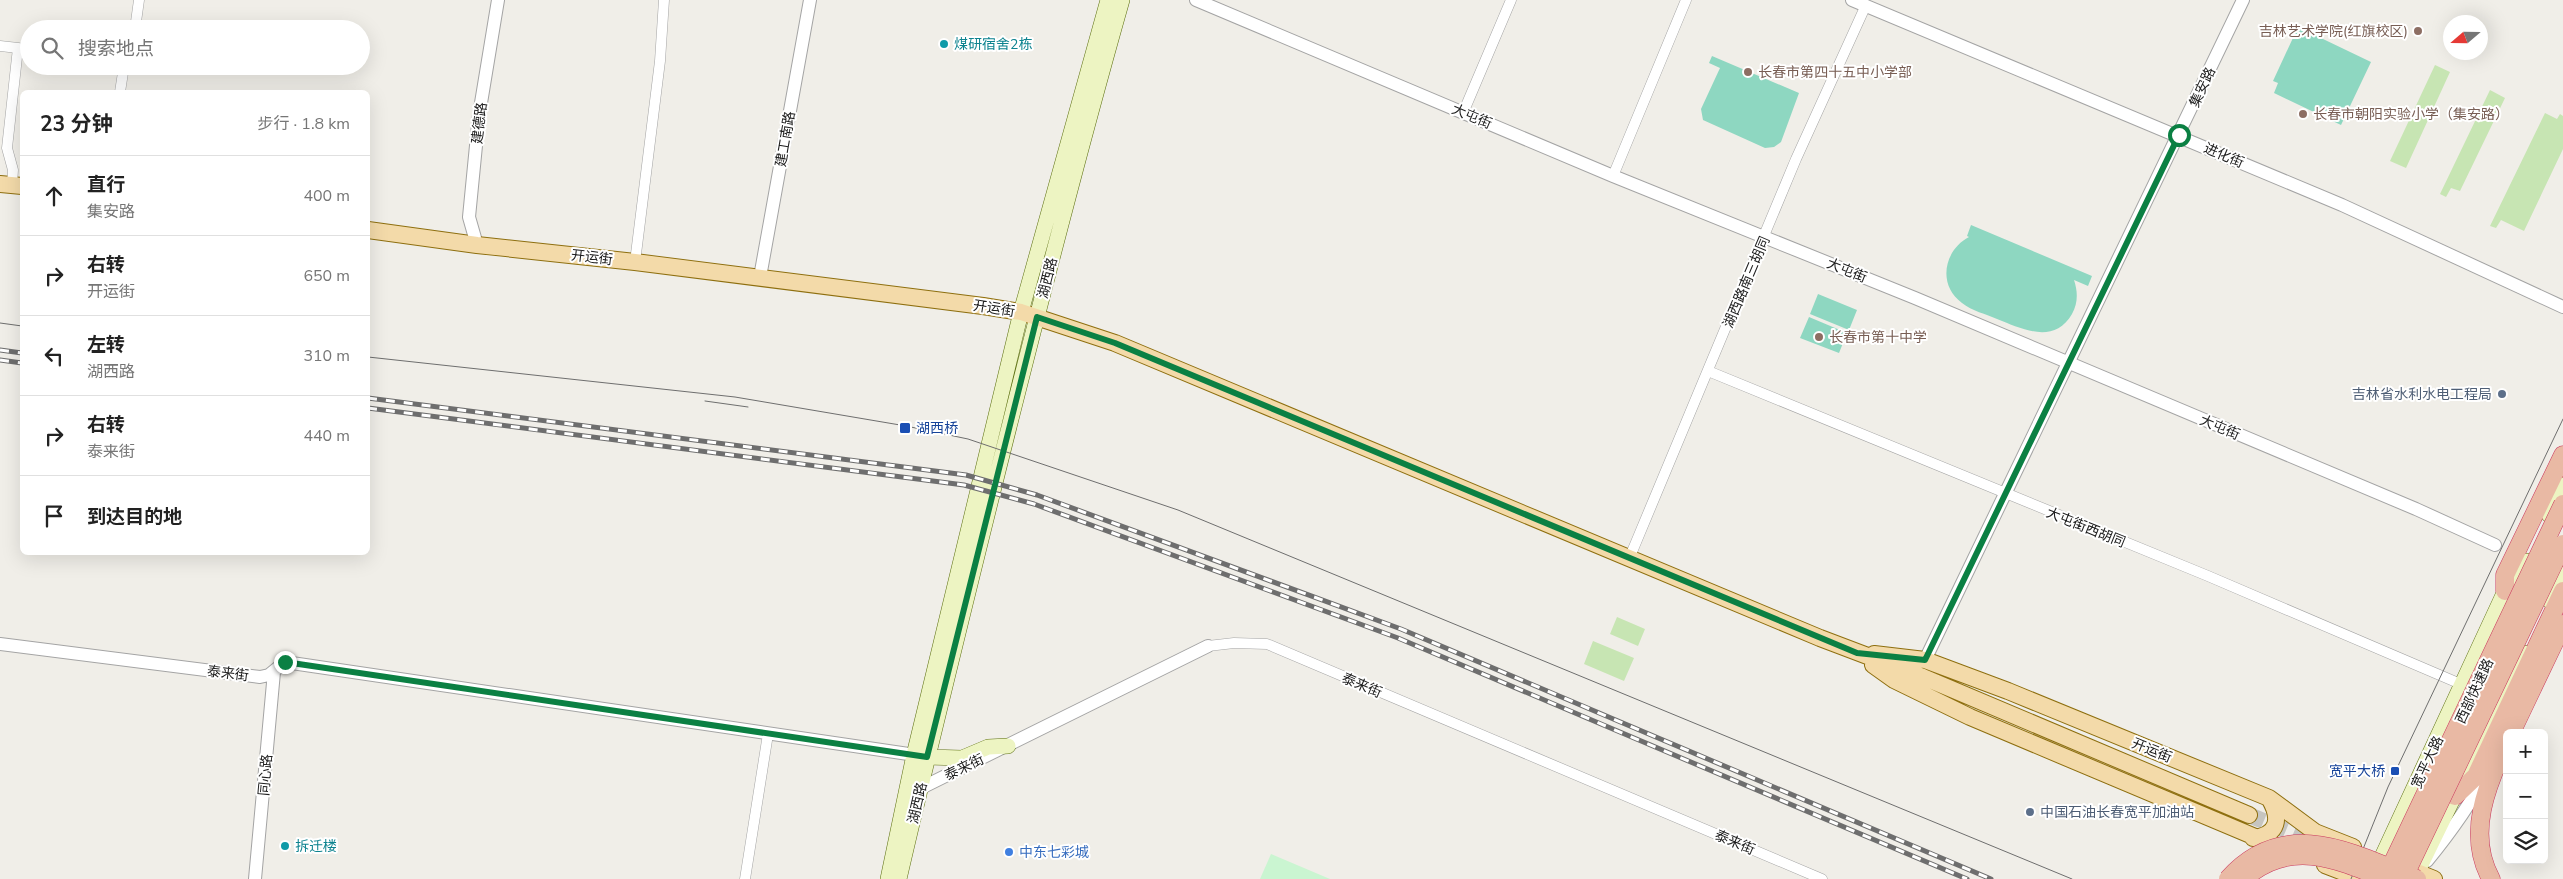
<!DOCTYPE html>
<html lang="zh">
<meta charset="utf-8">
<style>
body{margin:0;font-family:"Nunito Sans","Noto Sans SC",sans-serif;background:#f2f2f2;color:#222}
.controls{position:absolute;right:15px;bottom:15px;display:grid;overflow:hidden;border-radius:8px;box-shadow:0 5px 20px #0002}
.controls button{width:45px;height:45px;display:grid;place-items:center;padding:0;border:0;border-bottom:1px solid #e0e0e0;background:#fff;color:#222;font:25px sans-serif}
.compass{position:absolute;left:2443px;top:15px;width:45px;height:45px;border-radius:50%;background:#fff;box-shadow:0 5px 20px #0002;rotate:250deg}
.stop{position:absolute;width:15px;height:15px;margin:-11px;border:4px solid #0b8043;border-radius:50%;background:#fff}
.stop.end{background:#0b8043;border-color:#fff;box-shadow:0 1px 5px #0008}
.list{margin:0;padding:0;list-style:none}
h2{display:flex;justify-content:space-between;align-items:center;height:65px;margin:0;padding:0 20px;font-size:21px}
h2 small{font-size:16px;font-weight:400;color:#767676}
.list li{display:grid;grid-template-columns:32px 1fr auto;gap:15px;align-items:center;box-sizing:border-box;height:80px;padding:0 20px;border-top:1px solid #e0e0e0}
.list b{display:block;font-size:19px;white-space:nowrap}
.list p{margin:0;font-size:16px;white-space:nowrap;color:#767676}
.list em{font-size:16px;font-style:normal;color:#767676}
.icon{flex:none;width:28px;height:28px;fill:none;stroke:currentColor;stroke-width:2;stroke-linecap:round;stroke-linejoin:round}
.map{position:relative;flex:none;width:2563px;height:879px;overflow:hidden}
.search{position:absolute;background:#fff;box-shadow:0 5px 20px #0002;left:20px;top:20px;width:350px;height:55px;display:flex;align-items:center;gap:12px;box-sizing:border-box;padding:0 18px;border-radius:28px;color:#767676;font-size:19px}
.panel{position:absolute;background:#fff;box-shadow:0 5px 20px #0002;left:20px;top:90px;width:350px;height:465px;border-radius:8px}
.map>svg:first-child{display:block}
</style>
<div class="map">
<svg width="2563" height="879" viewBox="0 0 2563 879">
<rect width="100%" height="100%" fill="#f0eee8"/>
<!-- grass -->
<path fill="#c7e5b3" d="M 2435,65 L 2450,72 L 2406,168 L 2390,161 Z
M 2490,90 L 2505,98 L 2460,191 L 2451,188 L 2446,197 L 2440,194 Z
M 2545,113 L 2557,119 L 2560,114 L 2563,116 L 2563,149 L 2524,231 L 2501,220 L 2496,228 L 2490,226 Z
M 1617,617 L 1645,629 L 1638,646 L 1610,634 Z
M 1593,641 L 1634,658 L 1624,681 L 1584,664 Z"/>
<!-- park -->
<path fill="#caf5d1" d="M 1271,854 L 1330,879 L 1260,879 Z"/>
<!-- pitch -->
<path fill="#8ed7c1" d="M 2298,27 L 2371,62 L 2341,125 L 2274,93 L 2278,83 L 2273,81 Z
M 1712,56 L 1799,93 L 1781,142 L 1774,147 L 1765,148 L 1703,120 L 1701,109 L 1720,68 L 1709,63 Z
M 1971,225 L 2092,276 L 2088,286 L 2074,280 C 2078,292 2078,303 2072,314 C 2054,345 2022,329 1997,319 C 1986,314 1972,311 1962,303 C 1937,285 1944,250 1969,237 L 1967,236 Z
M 1818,294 L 1857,310 L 1849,330 L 1810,314 Z
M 1809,317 L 1847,333 L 1839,353 L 1800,338 Z"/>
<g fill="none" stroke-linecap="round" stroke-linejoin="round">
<!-- primary-tunnel -->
<path stroke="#c6c5c0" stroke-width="16" stroke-dasharray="16 8" stroke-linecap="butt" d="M 2249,815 L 2318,844"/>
<!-- minor casing -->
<g stroke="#a4a4a4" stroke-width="11">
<path id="minor" d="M 135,29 L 139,0
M 0,46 L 18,48 L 7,148 L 13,170 L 12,185
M 18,48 L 29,50
M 120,92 L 124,66
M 1463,113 L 1511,0
M 1613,176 L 1686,0
M 635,262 L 660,61 L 664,0
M 1708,371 L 2208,576 L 2463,685
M 1629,559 L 1796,159 L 1866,5
M 1208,646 L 1234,643 L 1267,644 L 1822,879
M 745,879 L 768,734"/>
</g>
<!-- tertiary casing -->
<g stroke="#a4a4a4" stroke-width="14">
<path id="tertiary" d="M 1196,0 L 1613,176 L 1915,298 L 2416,509 L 2495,545
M 1852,0 L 2342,205 L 2563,307
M 477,245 L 469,217 L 479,115 L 498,0
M 760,277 L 810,0
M 0,644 L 260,677 L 269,675 L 285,662 L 922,756
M 1925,660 L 2243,0
M 915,791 L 1208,646
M 2427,861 C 2449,834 2470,806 2486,774
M 255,879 L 274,672"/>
</g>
<!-- secondary casing -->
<g stroke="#5c6f10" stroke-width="16">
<path id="secondary" d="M 2549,515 L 2563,485
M 2550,601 L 2563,574
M 927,757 L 962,758 L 988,747 L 1008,746
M 2374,874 L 2505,591 L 2519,578 L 2527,561
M 888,879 L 914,755 L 1021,312 L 1108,0
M 899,879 C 931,741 965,604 999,467 C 1038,311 1078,155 1122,0
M 2414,879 L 2524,653"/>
</g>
<!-- primary casing -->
<g stroke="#8e6f0f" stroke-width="18">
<path id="primary" d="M 0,184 L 22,186
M 368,230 L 477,245 L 635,262 L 983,306 L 1021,312 L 1115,343 L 1820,638 L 1923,677 L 2249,815
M 1874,654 L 1925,660 L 2008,691 L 2269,798 L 2315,832 L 2353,847
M 1873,665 L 1894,680 L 1970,717 L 2286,850
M 2253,838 C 2279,835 2281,818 2269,798
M 2325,865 L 2361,879
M 2404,867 L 2434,879"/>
</g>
<!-- trunk casing -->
<g stroke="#ca385e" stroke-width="19">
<path id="trunk" d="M 2505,591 L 2505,575 L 2563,455
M 2511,733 L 2563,624
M 2455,796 L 2476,776 L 2563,591
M 2491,879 C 2466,834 2487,784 2507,742"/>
</g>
<!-- minor -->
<use href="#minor" stroke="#fff" stroke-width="10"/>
<!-- tertiary -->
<use href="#tertiary" stroke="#fff" stroke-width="12"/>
<!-- secondary -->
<use href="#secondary" stroke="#edf4c2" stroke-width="15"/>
<!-- primary -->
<use href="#primary" stroke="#f3daa9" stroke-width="16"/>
<!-- trunk -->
<use href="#trunk" stroke="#e9b9a4" stroke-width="18"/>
<!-- tram -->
<path stroke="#6e6e6e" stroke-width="1" d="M 0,323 L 22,326
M 368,357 L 735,397 L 906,426 L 968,439 L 1178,510 L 2072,879
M 705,401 L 748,407
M 2351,879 L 2388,787 L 2563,419"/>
<!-- rail casing -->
<g stroke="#6e6e6e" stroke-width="5">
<path id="rail" d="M 0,350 L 22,353
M 0,360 L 22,363
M 368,398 L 966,475 L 1037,495 L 1401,629 L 1991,879
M 368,408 L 964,485 L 1034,504 L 1398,638 L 1967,879"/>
</g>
<!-- rail -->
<use href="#rail" stroke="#fff" stroke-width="3" stroke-dasharray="9" stroke-linecap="butt"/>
<!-- trunk-bridge casing -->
<g stroke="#ca385e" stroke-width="19" stroke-linecap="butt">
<path id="trunk-bridge" d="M 2228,879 C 2285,815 2353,853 2417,879
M 2244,879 C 2289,838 2337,859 2385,879
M 2385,879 L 2563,504
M 2403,879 L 2563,544"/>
</g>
<!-- trunk-bridge -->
<use href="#trunk-bridge" stroke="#e9b9a4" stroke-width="18"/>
</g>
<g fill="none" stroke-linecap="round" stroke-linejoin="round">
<!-- route -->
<path stroke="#0b8043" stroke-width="6" d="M 285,662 L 927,757 L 1037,317 L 1115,343 L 1857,653 L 1925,660 L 2179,135"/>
</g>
<!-- markers -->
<g fill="#8d6e63" stroke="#fff" stroke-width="2">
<circle cx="2418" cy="31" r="5"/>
<circle cx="1748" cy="72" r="5"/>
<circle cx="2303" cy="114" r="5"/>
<circle cx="1819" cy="337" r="5"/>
</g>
<g fill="#0f9aa8" stroke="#fff" stroke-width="2">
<circle cx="944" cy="44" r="5"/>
<circle cx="285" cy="846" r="5"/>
</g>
<g fill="#5c6f8a" stroke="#fff" stroke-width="2">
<circle cx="2502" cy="394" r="5"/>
<circle cx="2030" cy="812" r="5"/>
</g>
<g fill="#1a4fb4" stroke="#fff" stroke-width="2">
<rect x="899" y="422" width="12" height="12" rx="2.5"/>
<rect x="2390" y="766" width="10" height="10" rx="2.5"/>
</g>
<circle fill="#3f7fe0" stroke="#fff" stroke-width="2" cx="1009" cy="852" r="5"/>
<g text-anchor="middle" stroke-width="4" stroke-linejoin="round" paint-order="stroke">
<!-- education labels -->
<g font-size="14" fill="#785e54" stroke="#fff" text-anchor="start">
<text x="2408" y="36" text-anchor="end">吉林艺术学院(红旗校区)</text>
<text x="1758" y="77">长春市第四十五中小学部</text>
<text x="2313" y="119">长春市朝阳实验小学（集安路）</text>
<text x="1829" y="342">长春市第十中学</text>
</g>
<!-- culture labels -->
<g font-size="14" fill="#0d838f" stroke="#fff" text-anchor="start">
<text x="954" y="49">煤研宿舍2栋</text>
<text x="295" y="851">拆迁楼</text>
</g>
<!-- street labels -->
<g font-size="14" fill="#202020" stroke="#fff">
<text transform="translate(2202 87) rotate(-65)" y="5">集安路</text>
<text transform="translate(1472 116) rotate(23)" y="5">大屯街</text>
<text transform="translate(479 123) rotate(-83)" y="5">建德路</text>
<text transform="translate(785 139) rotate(-80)" y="5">建工南路</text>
<text transform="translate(2224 155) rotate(23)" y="5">进化街</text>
<text transform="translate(592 257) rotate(7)" y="5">开运街</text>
<text transform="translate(1847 270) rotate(22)" y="5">大屯街</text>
<text transform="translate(1047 278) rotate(-76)" y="5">湖西路</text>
<text transform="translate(1746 282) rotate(-67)" y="5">湖西路南三胡同</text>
<text transform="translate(994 308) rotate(9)" y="5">开运街</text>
<text transform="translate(2220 427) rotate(23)" y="5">大屯街</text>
<text transform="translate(2086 527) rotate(22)" y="5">大屯街西胡同</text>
<text transform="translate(228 673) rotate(7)" y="5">泰来街</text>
<text transform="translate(1362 685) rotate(23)" y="5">泰来街</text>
<text transform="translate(2474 691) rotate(-65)" y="5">西部快速路</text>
<text transform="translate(2152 750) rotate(22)" y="5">开运街</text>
<text transform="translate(2427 762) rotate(-65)" y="5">宽平大路</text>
<text transform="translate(964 767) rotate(-26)" y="5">泰来街</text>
<text transform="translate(265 775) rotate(-85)" y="5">同心路</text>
<text transform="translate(917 803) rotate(-77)" y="5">湖西路</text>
<text transform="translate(1735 842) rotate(23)" y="5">泰来街</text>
</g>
<!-- service labels -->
<g font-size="14" fill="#4e5e75" stroke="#fff" text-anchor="end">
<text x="2492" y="399">吉林省水利水电工程局</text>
<text x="2040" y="817" text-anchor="start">中国石油长春宽平加油站</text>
</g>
<!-- transit labels -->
<g font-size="14" fill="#164399" stroke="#fff" text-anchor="start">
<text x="916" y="433">湖西桥</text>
<text x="2385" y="776" text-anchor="end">宽平大桥</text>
</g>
<!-- shop labels -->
<g font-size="14" fill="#366cbe" stroke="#fff" text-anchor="start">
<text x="1019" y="857">中东七彩城</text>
</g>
</g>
</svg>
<div class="controls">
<button>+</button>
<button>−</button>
<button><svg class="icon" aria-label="layers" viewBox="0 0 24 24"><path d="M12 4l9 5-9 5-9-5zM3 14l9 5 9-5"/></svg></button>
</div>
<svg class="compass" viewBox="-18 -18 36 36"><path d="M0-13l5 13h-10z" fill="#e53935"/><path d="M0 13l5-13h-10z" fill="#767676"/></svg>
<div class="stop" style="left:2179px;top:135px"></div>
<div class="stop end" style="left:285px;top:662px"></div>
<div class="search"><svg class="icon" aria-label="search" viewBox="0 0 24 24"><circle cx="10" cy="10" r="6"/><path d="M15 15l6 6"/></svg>搜索地点</div>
<section class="panel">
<h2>23 分钟<small>步行 · 1.8 km</small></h2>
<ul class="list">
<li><svg class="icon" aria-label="ahead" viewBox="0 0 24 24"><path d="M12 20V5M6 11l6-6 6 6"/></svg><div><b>直行</b><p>集安路</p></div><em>400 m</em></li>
<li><svg class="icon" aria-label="right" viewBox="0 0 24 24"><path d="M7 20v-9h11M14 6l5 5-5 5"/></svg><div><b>右转</b><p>开运街</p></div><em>650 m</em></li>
<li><svg class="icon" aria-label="left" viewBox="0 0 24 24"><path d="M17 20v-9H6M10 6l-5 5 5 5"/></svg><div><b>左转</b><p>湖西路</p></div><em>310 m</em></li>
<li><svg class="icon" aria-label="right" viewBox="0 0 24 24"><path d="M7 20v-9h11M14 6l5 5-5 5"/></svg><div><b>右转</b><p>泰来街</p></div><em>440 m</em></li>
<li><svg class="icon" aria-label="arrive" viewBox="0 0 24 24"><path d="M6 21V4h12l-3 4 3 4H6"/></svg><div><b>到达目的地</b></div></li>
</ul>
</section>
</div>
